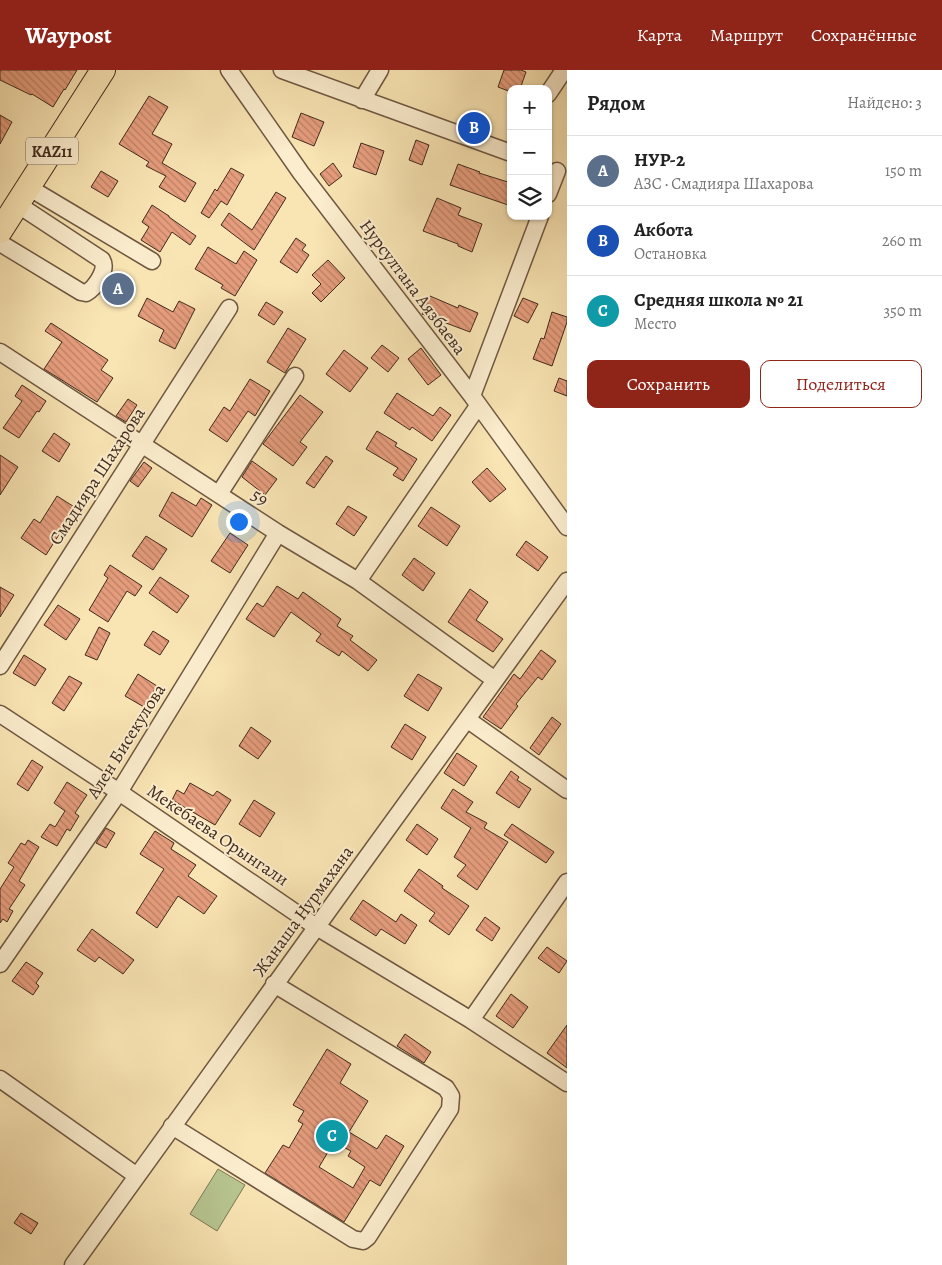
<!DOCTYPE html>
<html lang="ru">
<meta charset="utf-8">
<style>
body{margin:0;font-family:Alegreya,serif;background:#f6f6f6;color:#222}
.controls{position:absolute;right:15px;top:15px;display:grid;overflow:hidden;border-radius:10px;box-shadow:0 1px 4px #0004}
.controls button{width:45px;height:45px;display:grid;place-items:center;padding:0;border:0;border-bottom:1px solid #e0e0e0;background:#fff;color:#222;font:25px sans-serif}
.you{position:absolute;left:238px;top:451px;width:18px;height:18px;margin:-12px;border:4px solid #fff;border-radius:50%;background:#1a73e8;box-shadow:0 0 0 8px #1a73e833}
.badge{display:grid;place-items:center;width:32px;height:32px;border-radius:50%;background:#8f2418;color:#fff;font-size:16px;font-weight:700}
.pin{position:absolute;translate:-50% -50%;border:2px solid #fff;box-shadow:0 1px 5px #0006}
.list{margin:0;padding:0;list-style:none}
h2{display:flex;justify-content:space-between;align-items:center;height:65px;margin:0;padding:0 20px;font-size:21px}
h2 small{font-size:16px;font-weight:400;color:#767676}
.list li{display:grid;grid-template-columns:32px 1fr auto;gap:15px;align-items:center;box-sizing:border-box;height:70px;padding:0 20px;border-top:1px solid #e0e0e0}
.list b{display:block;font-size:19px;white-space:nowrap}
.list p{margin:0;font-size:16px;white-space:nowrap;color:#767676}
.list em{font-size:16px;font-style:normal;color:#767676}
.actions{display:flex;gap:10px;padding:15px 20px}
.actions a{flex:1;padding:11px 0;border:1px solid #8f2418;border-radius:10px;text-align:center;font-size:18px;color:#8f2418}
.actions .main{background:#8f2418;color:#fff}
.icon{flex:none;width:28px;height:28px;fill:none;stroke:currentColor;stroke-width:2;stroke-linecap:round;stroke-linejoin:round}
.map{position:relative;flex:none;width:567px;height:1195px;overflow:hidden}
header{display:flex;align-items:center;gap:30px;box-sizing:border-box;height:70px;padding:0 25px;background:#8f2418;color:#fff}
header strong{font-size:24px}
nav{display:flex;gap:28px;margin-inline-start:auto;font-size:18px}
main{display:flex}
aside{flex:1;background:#fff}
.map>svg:first-child{display:block}
</style>
<header>
<strong>Waypost</strong>
<nav><a>Карта</a><a>Маршрут</a><a>Сохранённые</a></nav>
</header>
<main>
<div class="map">
<svg width="567" height="1195" viewBox="0 0 567 1195">
<defs>
<pattern id="building-back-hatch" width="6" height="6" patternUnits="userSpaceOnUse" patternTransform="scale(1.25)"><rect width="6" height="6" fill="#e69d7d"/><path d="M-1 5l2 2M0 0l6 6M5-1l2 2" fill="none" stroke="#bc8066"/></pattern>
</defs>
<rect width="100%" height="100%" fill="#f9e4b3"/>
<filter id="stains"><feTurbulence type="fractalNoise" baseFrequency=".004" numOctaves="4"/><feColorMatrix values="0 0 0 0 .2 0 0 0 0 .09 0 0 0 0 .02 0 0 0 .5 -.17"/></filter>
<radialGradient id="worn" r=".72"><stop offset=".6" stop-color="#630" stop-opacity="0"/><stop offset="1" stop-color="#630" stop-opacity=".3"/></radialGradient>
<!-- green -->
<path fill="#b7c591" stroke="#7c7857" d="M 218,1099 L 245,1115 L 217,1161 L 190,1144 Z"/>
<!-- building -->
<path fill="url(#building-back-hatch)" stroke="#412a1d" fill-rule="evenodd" d="M 0,0 L 77,0 L 65,20 L 64,19 L 53,37 L 32,24 L 31,25 L 0,10 Z
M 504,0 L 521,0 L 526,2 L 520,19 L 511,19 L 511,22 L 498,17 Z
M 149,26 L 168,37 L 152,64 L 172,74 L 162,93 L 196,113 L 185,132 L 159,117 L 166,106 L 146,96 L 149,92 L 119,74 Z
M 301,43 L 324,52 L 314,76 L 292,67 Z
M 0,45 L 12,52 L 0,74 Z
M 416,70 L 429,75 L 422,95 L 409,90 Z
M 361,73 L 384,81 L 376,105 L 353,97 Z
M 333,93 L 342,106 L 329,116 L 320,104 Z
M 458,94 L 480,102 L 479,103 L 511,113 L 511,136 L 450,115 Z
M 231,98 L 244,105 L 227,135 L 221,131 L 209,148 L 201,143 L 215,119 L 217,121 Z
M 101,101 L 118,111 L 108,127 L 91,117 Z
M 276,122 L 286,128 L 254,180 L 221,155 L 229,143 L 252,160 Z
M 437,128 L 461,138 L 458,145 L 482,154 L 472,182 L 458,176 L 458,174 L 423,161 Z
M 152,135 L 169,146 L 169,147 L 196,166 L 190,175 L 172,162 L 160,182 L 141,170 L 149,157 L 142,152 Z
M 296,168 L 306,175 L 302,180 L 309,185 L 297,203 L 280,192 Z
M 208,177 L 236,194 L 244,181 L 257,190 L 235,226 L 221,218 L 223,215 L 195,199 Z
M 328,190 L 345,208 L 321,232 L 312,223 L 321,214 L 312,205 Z
M 119,210 L 127,216 L 118,230 L 111,224 Z
M 430,226 L 458,238 L 459,235 L 478,243 L 470,262 L 422,244 Z
M 147,228 L 173,242 L 179,231 L 195,239 L 175,279 L 159,271 L 164,260 L 138,246 Z
M 523,228 L 538,234 L 528,253 L 514,246 Z
M 266,232 L 283,242 L 274,255 L 258,245 Z
M 552,242 L 567,247 L 567,252 L 552,296 L 533,289 L 541,268 L 544,269 Z
M 51,253 L 108,290 L 101,300 L 113,308 L 97,332 L 44,299 L 62,272 L 45,261 Z
M 288,258 L 306,269 L 285,303 L 267,292 Z
M 382,275 L 399,288 L 388,302 L 371,288 Z
M 421,278 L 441,305 L 428,315 L 408,289 Z
M 344,280 L 368,298 L 350,322 L 326,304 Z
M 559,308 L 567,311 L 567,326 L 554,321 Z
M 250,309 L 270,321 L 255,346 L 248,341 L 227,372 L 209,360 L 224,337 L 230,341 Z
M 22,315 L 46,331 L 39,342 L 37,341 L 19,368 L 3,358 L 22,331 L 15,326 Z
M 397,323 L 433,346 L 440,337 L 451,345 L 432,371 L 412,357 L 410,360 L 384,343 Z
M 300,325 L 323,342 L 300,372 L 307,377 L 293,396 L 263,374 Z
M 128,329 L 137,335 L 126,352 L 116,346 Z
M 377,361 L 397,373 L 395,376 L 417,389 L 403,411 L 393,405 L 398,398 L 366,379 Z
M 54,363 L 70,374 L 59,392 L 42,381 Z
M 0,385 L 18,397 L 0,425 Z
M 326,386 L 333,391 L 314,418 L 306,413 Z
M 252,391 L 277,409 L 265,425 L 242,407 Z
M 144,392 L 152,398 L 138,417 L 130,411 Z
M 487,398 L 506,419 L 490,432 L 472,412 Z
M 172,422 L 196,436 L 201,428 L 212,435 L 192,467 L 159,446 Z
M 57,426 L 76,438 L 46,485 L 21,468 L 34,449 L 40,453 Z
M 348,436 L 367,447 L 354,466 L 336,454 Z
M 431,437 L 460,456 L 447,476 L 418,456 Z
M 230,463 L 248,475 L 230,503 L 211,491 Z
M 146,466 L 167,479 L 153,500 L 132,486 Z
M 526,471 L 548,487 L 538,501 L 516,485 Z
M 414,488 L 435,503 L 423,521 L 402,505 Z
M 110,495 L 142,516 L 135,526 L 127,521 L 108,552 L 89,540 L 108,508 L 104,505 Z
M 160,507 L 189,526 L 177,543 L 149,523 Z
M 277,516 L 298,529 L 303,522 L 341,549 L 337,556 L 353,566 L 350,570 L 377,590 L 368,601 L 342,581 L 339,586 L 316,571 L 321,564 L 291,542 L 274,567 L 246,549 L 257,533 L 263,537 Z
M 0,517 L 14,525 L 0,547 Z
M 470,519 L 488,532 L 476,550 L 503,569 L 493,582 L 448,552 Z
M 58,535 L 80,549 L 66,570 L 44,555 Z
M 99,557 L 110,563 L 97,590 L 85,585 Z
M 153,561 L 169,571 L 160,585 L 144,575 Z
M 541,580 L 556,591 L 542,610 L 538,607 L 516,634 L 518,636 L 501,659 L 483,647 L 514,604 L 520,609 Z
M 24,585 L 46,599 L 35,616 L 13,603 Z
M 138,604 L 157,616 L 144,637 L 125,626 Z
M 418,604 L 442,618 L 428,641 L 404,626 Z
M 69,606 L 82,613 L 64,641 L 52,633 Z
M 552,647 L 561,654 L 539,685 L 530,678 Z
M 405,654 L 426,667 L 412,690 L 391,677 Z
M 251,657 L 271,671 L 258,689 L 239,676 Z
M 457,683 L 477,696 L 464,716 L 444,703 Z
M 32,690 L 43,697 L 28,721 L 17,714 Z
M 511,701 L 519,707 L 517,710 L 531,719 L 519,738 L 496,723 Z
M 67,712 L 87,725 L 75,743 L 79,746 L 70,761 L 67,759 L 57,776 L 41,767 L 50,754 L 55,757 L 65,741 L 54,733 Z
M 190,713 L 213,726 L 217,721 L 231,730 L 215,755 L 172,730 L 177,720 L 184,724 Z
M 453,719 L 473,732 L 466,742 L 487,753 L 484,758 L 508,772 L 477,820 L 457,806 L 466,795 L 454,787 L 471,758 L 441,738 Z
M 254,730 L 275,743 L 260,767 L 239,754 Z
M 417,754 L 438,769 L 427,785 L 406,770 Z
M 512,754 L 554,782 L 546,793 L 504,765 Z
M 106,758 L 115,763 L 106,778 L 96,773 Z
M 155,761 L 174,773 L 171,779 L 196,795 L 188,806 L 217,826 L 204,844 L 178,826 L 157,858 L 136,843 L 164,799 L 140,784 Z
M 28,770 L 39,777 L 19,811 L 25,815 L 9,839 L 13,841 L 7,852 L 3,849 L 0,853 L 0,819 L 14,797 L 8,793 L 21,773 L 25,775 Z
M 419,799 L 443,816 L 442,818 L 469,836 L 449,865 L 429,851 L 435,843 L 404,821 Z
M 363,830 L 396,852 L 401,844 L 417,855 L 405,874 L 381,859 L 376,866 L 350,849 Z
M 485,847 L 500,858 L 492,871 L 476,860 Z
M 92,859 L 134,890 L 123,904 L 99,887 L 95,892 L 77,880 Z
M 547,877 L 567,891 L 559,903 L 538,888 Z
M 26,892 L 43,903 L 36,913 L 39,916 L 33,925 L 12,911 Z
M 511,924 L 528,937 L 513,958 L 496,946 Z
M 567,955 L 567,998 L 547,983 Z
M 405,964 L 431,982 L 424,993 L 397,976 Z
M 327,979 L 351,994 L 340,1013 L 368,1031 L 349,1062 L 377,1079 L 386,1065 L 404,1076 L 380,1116 L 370,1110 L 344,1152 L 265,1103 L 283,1075 L 289,1078 L 303,1054 L 298,1051 L 304,1041 L 293,1035 ZM 334,1072 L 351,1081 L 348,1086 L 365,1097 L 353,1118 L 319,1097 Z
M 21,1143 L 38,1153 L 31,1164 L 14,1153 Z"/>
<g fill="none" stroke-linecap="round" stroke-linejoin="round">
<!-- minor casing -->
<g stroke="#6f5842" stroke-width="19">
<path id="minor" d="M 229,0 L 301,103 L 472,326 L 567,457
M 282,0 L 511,83
M 548,24 L 564,0
M 362,30 L 380,0
M 28,117 L 152,191
M 548,124 L 557,101
M 0,173 L 81,222 L 86,223 C 95,218 108,200 102,190 L 17,134
M 0,282 L 278,463 L 358,511 L 495,610
M 472,326 L 540,146
M 219,424 L 295,306
M 358,511 L 478,336
M 0,596 L 229,238
M 0,644 L 119,722 L 315,856 L 471,950 L 567,1013
M 468,650 L 567,720
M 0,894 L 119,722 L 278,463
M 471,950 L 567,812
M 0,1009 L 137,1106
M 172,1056 L 353,1169 L 363,1171 L 368,1167 L 450,1039 L 451,1026 L 446,1018 L 274,914
M 73,1195 C 237,966 402,739 567,511"/>
</g>
<!-- highway casing -->
<g stroke="#412a1d" stroke-width="26">
<path id="highway" d="M 0,161 L 103,0"/>
</g>
<!-- minor -->
<use href="#minor" stroke="#fbedce" stroke-width="16"/>
<!-- highway -->
<use href="#highway" stroke="#f9e4b3" stroke-width="24"/>
</g>
<g text-anchor="middle" stroke-width="4" stroke-linejoin="round" paint-order="stroke">
<!-- shield labels -->
<rect fill="#fbedce" stroke="#796452" stroke-width="1" x="26" y="67.5" width="52" height="27" rx="4"/>
<g font-size="16" font-weight="bold" fill="#412a1d">
<text x="52" y="87">KAZ11</text>
</g>
<!-- street labels -->
<g font-size="18" fill="#412a1d" stroke="#fbedce">
<text transform="translate(413 217) rotate(53)" y="6">Нурсултана Аязбаева</text>
<text transform="translate(97 406) rotate(-57)" y="6">Смадияра Шахарова</text>
<text transform="translate(260 427) rotate(33)" y="6">59</text>
<text transform="translate(126 671) rotate(-58)" y="6">Ален Бисекулова</text>
<text transform="translate(218 765) rotate(34)" y="6">Мекебаева Орынгали</text>
<text transform="translate(303 841) rotate(-54)" y="6">Жанаша Нурмахана</text>
</g>
</g>
<rect width="100%" height="100%" filter="url(#stains)"/>
<rect width="100%" height="100%" fill="url(#worn)"/>
</svg>
<div class="controls">
<button>+</button>
<button>−</button>
<button><svg class="icon" aria-label="layers" viewBox="0 0 24 24"><path d="M12 4l9 5-9 5-9-5zM3 14l9 5 9-5"/></svg></button>
</div>
<div class="you"></div>
<div class="pin badge" style="left:118px;top:219px;background:#5c6f8a">A</div>
<div class="pin badge" style="left:474px;top:58px;background:#1a4fb4">B</div>
<div class="pin badge" style="left:332px;top:1066px;background:#0f9aa8">C</div>
</div>
<aside>
<h2>Рядом<small>Найдено: 3</small></h2>
<ul class="list">
<li><span class="badge" style="background:#5c6f8a">A</span><div><b>НУР-2</b><p>АЗС · Смадияра Шахарова</p></div><em>150 m</em></li>
<li><span class="badge" style="background:#1a4fb4">B</span><div><b>Акбота</b><p>Остановка</p></div><em>260 m</em></li>
<li><span class="badge" style="background:#0f9aa8">C</span><div><b>Средняя школа № 21</b><p>Место</p></div><em>350 m</em></li>
</ul>
<div class="actions"><a class="main">Сохранить</a><a>Поделиться</a></div>
</aside>
</main>
